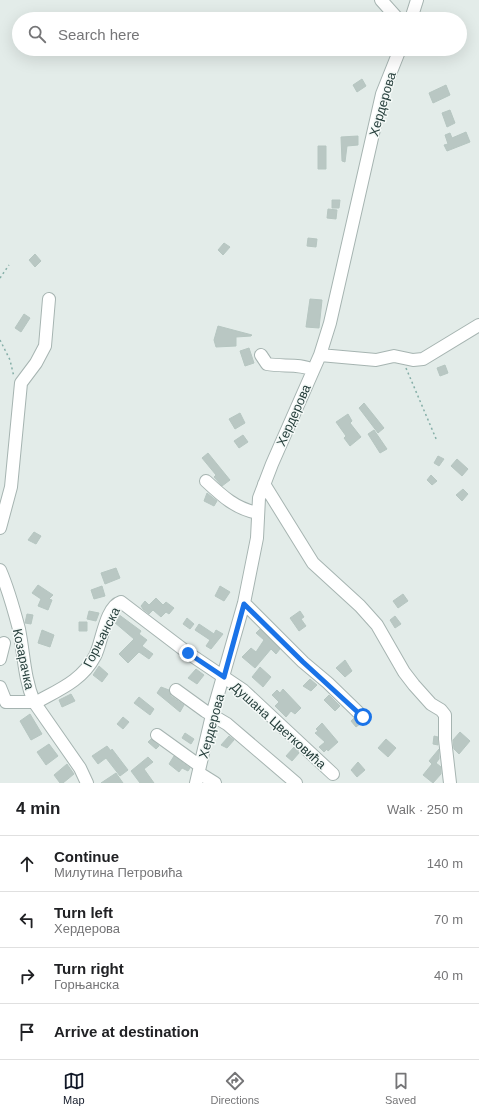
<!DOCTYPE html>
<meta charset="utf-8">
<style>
body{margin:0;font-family:Arial,sans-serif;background:#f2f2f2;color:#202124}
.stop{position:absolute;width:12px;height:12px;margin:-9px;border:3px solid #1a73e8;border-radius:50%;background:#fff}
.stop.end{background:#1a73e8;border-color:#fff;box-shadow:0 1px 4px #0008}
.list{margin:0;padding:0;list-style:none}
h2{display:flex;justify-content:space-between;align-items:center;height:52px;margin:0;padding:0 16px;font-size:17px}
h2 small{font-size:13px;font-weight:400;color:#757577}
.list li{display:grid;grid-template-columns:26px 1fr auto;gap:12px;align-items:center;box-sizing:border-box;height:56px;padding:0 16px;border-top:1px solid #e0e0e0}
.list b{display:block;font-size:15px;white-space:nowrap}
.list p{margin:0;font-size:13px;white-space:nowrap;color:#757577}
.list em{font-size:13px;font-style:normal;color:#757577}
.icon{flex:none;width:22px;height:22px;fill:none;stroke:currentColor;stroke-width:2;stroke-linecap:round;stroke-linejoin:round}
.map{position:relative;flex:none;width:479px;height:783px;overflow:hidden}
.search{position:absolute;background:#fff;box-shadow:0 4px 16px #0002;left:12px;right:12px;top:12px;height:44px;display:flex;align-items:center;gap:10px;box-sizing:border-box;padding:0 14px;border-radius:22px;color:#757577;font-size:15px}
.sheet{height:276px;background:#fff}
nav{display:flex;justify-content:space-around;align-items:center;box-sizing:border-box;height:56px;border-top:1px solid #e0e0e0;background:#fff;font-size:11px;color:#757577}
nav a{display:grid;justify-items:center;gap:2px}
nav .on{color:#111827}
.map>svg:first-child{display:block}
</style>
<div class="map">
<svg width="479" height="783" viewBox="0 0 479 783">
<rect width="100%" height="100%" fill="#e3ece9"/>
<!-- building -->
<path fill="#b9c7c3" stroke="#b6c6c1" d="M 362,79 L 366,86 L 357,92 L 353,85 Z
M 446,85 L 450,95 L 433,103 L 429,93 Z
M 450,110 L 455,123 L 447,127 L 442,113 Z
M 466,132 L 470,142 L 447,151 L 444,145 L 448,144 L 445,135 L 450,133 L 452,138 Z
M 358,136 L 358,145 L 347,146 L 345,162 L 342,161 L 341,137 Z
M 318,146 L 326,146 L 326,169 L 318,169 Z
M 332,200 L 340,200 L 339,208 L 332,208 Z
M 328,209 L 337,210 L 336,219 L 327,218 Z
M 308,238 L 317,239 L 316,247 L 307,246 Z
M 224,243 L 230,247 L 223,255 L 218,250 Z
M 35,254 L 41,261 L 35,267 L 29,260 Z
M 310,299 L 322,300 L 319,328 L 306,327 Z
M 24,314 L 30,318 L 21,332 L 15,328 Z
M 218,326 L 252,335 L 251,336 L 236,337 L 236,346 L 216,347 L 214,340 Z
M 249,348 L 254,363 L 245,366 L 240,351 Z
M 445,365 L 448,373 L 440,376 L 437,368 Z
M 364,403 L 384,428 L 378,433 L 359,408 Z
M 240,413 L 245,423 L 235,429 L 229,419 Z
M 348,414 L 352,421 L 350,423 L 361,437 L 350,446 L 344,438 L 346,436 L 336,422 Z
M 374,430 L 387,449 L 380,453 L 368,434 Z
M 243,435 L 248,442 L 239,448 L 234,441 Z
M 208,453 L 230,480 L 222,486 L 214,477 L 216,475 L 202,458 Z
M 438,456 L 444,459 L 439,466 L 434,463 Z
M 457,459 L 468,469 L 462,476 L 451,466 Z
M 431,475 L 437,481 L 432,485 L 427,480 Z
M 463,489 L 468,494 L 462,501 L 456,495 Z
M 207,493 L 217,501 L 214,506 L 204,501 Z
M 34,532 L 41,536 L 36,544 L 28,540 Z
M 116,568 L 120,578 L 105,584 L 101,573 Z
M 38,585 L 53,595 L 49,599 L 52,600 L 48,610 L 38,606 L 41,599 L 32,593 Z
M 102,586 L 105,596 L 94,599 L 91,590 Z
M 220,586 L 230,592 L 224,601 L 215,596 Z
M 403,594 L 408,601 L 398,608 L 393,601 Z
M 156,598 L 163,605 L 166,602 L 174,608 L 169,614 L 166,612 L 161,617 L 153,610 L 149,614 L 143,609 L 141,606 L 145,601 L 149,605 Z
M 89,611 L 99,613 L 96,621 L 87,619 Z
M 300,611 L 304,617 L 301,619 L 306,626 L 299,631 L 290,618 Z
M 27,614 L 33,615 L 31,624 L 25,623 Z
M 118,614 L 141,631 L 139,634 L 147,640 L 142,646 L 153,654 L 149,659 L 139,652 L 128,663 L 119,654 L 134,639 L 114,622 Z
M 395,616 L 401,624 L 395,628 L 390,620 Z
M 187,618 L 194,624 L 190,629 L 183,624 Z
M 79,622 L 87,622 L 87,631 L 79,631 Z
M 199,624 L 214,634 L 216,630 L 223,634 L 211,649 L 206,646 L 210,640 L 195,630 Z
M 260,629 L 280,649 L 276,654 L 271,649 L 255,668 L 242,657 L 251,648 L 256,652 L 264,640 L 256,633 Z
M 42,630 L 54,635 L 50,647 L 38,643 Z
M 345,660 L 352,671 L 345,677 L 336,668 Z
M 99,666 L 108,674 L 102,682 L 93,675 Z
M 260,667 L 271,677 L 263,687 L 252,677 Z
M 196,669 L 204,675 L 197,684 L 188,678 Z
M 310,679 L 317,685 L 311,691 L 303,686 Z
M 161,687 L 169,690 L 171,696 L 184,705 L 180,712 L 157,693 Z
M 283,689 L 301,708 L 295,714 L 291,711 L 286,717 L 275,706 L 279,702 L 272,695 L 277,690 L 280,693 Z
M 71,694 L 75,701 L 62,707 L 59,700 Z
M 329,695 L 340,706 L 335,711 L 324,700 Z
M 139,697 L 154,709 L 150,715 L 134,703 Z
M 30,714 L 42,734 L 31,740 L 20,721 Z
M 123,717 L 129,722 L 123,729 L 117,724 Z
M 354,718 L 360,724 L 356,727 L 351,721 Z
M 322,723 L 338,742 L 328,751 L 327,749 L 324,752 L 319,747 L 325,742 L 315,733 L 318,731 L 316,729 Z
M 460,732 L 470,741 L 459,754 L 454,749 L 453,740 Z
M 185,733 L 194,739 L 191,744 L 182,738 Z
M 229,736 L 234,740 L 227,748 L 221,745 Z
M 434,736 L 438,737 L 438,745 L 433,744 Z
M 151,739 L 159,746 L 156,749 L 148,742 Z
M 386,739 L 396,748 L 388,757 L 378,748 Z
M 49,744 L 58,756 L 46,765 L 37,752 Z
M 107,746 L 111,751 L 112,749 L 128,770 L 120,776 L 106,758 L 98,764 L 92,756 Z
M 294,747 L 299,753 L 292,761 L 286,756 Z
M 439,749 L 439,759 L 436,763 L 441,767 L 441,774 L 433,783 L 423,775 L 432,764 L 429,761 Z
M 174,756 L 190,768 L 188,771 L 182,768 L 179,772 L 169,764 Z
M 148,757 L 153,762 L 144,769 L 154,783 L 140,783 L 131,771 Z
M 358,762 L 365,770 L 357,777 L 351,770 Z
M 67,764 L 74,774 L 63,783 L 60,783 L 54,775 Z
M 116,773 L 123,783 L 101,783 Z"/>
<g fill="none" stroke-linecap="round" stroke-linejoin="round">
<!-- minor casing -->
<g stroke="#a6b4b1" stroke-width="14">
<path id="minor" d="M 381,0 L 398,19
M 411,19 L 417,0
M 261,355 L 267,364 C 282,367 300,363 313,370
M 320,355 L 376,360 L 394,356 L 413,360 L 423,359 L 479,325
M 206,481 C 222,496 236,509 258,513
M 264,484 L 313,563 L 360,606 L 377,625 L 404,672 L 414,685 L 431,704 L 441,710 L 445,715 L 445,739 L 450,783
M 0,528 L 11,487 L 21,383 L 36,363 L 45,346 L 49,299
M 0,570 C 8,588 14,610 19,629 C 24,654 24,678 34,702 L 80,768 L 87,783
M 244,603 L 303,662 L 328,683 L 363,717
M 0,659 L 4,643
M 0,687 L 6,702 L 34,702
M 176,690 L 205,711 L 227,724 L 296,783
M 35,703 C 58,690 82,681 95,656 C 102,643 105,607 121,602 L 188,653 L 243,690 L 333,774
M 157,735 L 200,766
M 199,773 L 215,783
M 196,783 L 212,715 L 244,603 L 257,538 L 259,498 L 272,464 L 320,355 L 330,323 L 382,94 L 400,49"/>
</g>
<!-- path -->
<path stroke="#85aea7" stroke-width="1.5" stroke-dasharray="2 3" stroke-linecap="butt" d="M 0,278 L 9,265
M 0,340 L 10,360 L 14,377
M 406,368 L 437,441"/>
<!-- minor -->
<use href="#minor" stroke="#fff" stroke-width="12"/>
</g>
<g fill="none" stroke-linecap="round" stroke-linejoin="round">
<!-- route -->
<path stroke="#1a73e8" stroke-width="5" d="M 188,653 L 224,677 L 244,604 L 303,662 L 363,717"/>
</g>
<g text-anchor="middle" stroke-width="3" stroke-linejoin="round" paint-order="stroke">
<!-- street labels -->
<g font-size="13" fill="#243d3a" stroke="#f4f9f7">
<text transform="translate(382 104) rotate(-74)" y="5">Хердерова</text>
<text transform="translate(293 415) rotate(-66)" y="5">Хердерова</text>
<text transform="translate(101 637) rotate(-63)" y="5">Горњанска</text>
<text transform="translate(24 659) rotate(78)" y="5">Козарачка</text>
<text transform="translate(279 725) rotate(42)" y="5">Душана Цветковића</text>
<text transform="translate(211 726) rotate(-75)" y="5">Хердерова</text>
</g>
</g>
</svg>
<div class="stop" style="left:363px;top:717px"></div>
<div class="stop end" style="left:188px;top:653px"></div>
<div class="search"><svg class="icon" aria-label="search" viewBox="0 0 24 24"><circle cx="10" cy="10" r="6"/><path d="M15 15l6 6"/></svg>Search here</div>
</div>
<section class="sheet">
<h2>4 min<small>Walk · 250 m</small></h2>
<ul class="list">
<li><svg class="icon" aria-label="ahead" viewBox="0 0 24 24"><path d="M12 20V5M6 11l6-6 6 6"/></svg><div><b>Continue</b><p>Милутина Петровића</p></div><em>140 m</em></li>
<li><svg class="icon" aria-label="left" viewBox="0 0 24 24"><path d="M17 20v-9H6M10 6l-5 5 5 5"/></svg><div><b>Turn left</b><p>Хердерова</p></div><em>70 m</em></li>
<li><svg class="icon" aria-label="right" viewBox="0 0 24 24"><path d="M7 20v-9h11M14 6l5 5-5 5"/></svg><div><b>Turn right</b><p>Горњанска</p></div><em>40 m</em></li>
<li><svg class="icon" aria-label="arrive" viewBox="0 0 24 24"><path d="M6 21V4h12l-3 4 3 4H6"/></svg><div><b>Arrive at destination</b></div></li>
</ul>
</section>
<nav>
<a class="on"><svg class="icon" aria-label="map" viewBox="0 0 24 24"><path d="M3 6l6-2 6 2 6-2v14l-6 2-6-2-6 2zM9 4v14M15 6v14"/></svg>Map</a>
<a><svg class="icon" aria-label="directions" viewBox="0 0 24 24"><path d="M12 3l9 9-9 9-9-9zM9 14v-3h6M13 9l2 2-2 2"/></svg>Directions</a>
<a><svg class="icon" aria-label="saved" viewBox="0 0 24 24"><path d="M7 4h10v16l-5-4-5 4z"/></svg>Saved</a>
</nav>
